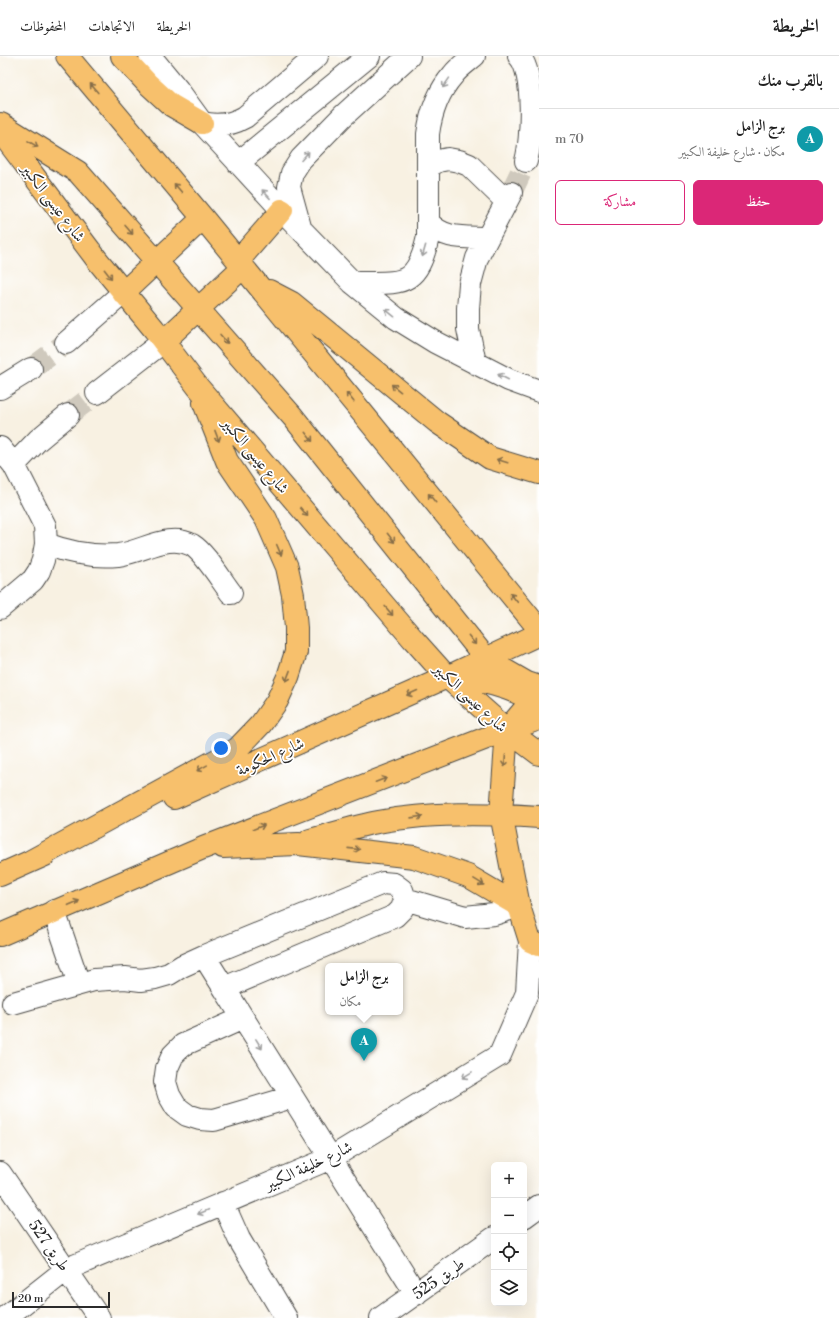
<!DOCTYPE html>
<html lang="ar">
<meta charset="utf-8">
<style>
body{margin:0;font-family:"Libre Bodoni",Amiri,serif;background:#f2f2f2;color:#222;direction:rtl}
.controls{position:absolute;right:12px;bottom:12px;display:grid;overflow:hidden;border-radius:6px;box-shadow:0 4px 16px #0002}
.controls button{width:36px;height:36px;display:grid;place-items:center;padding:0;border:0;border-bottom:1px solid #e0e0e0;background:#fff;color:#222;font:20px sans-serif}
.scale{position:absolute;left:12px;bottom:10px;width:98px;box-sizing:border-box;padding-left:4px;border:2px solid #2b2b2b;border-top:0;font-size:11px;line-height:14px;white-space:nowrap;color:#2b2b2b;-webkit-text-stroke:3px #fff;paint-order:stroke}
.you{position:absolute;left:221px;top:692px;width:14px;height:14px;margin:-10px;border:3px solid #fff;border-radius:50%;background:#1a73e8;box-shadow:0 0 0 6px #1a73e833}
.badge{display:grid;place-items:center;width:26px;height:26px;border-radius:50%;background:#db2777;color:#fff;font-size:13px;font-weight:700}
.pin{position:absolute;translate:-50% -33px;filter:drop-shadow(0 1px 2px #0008)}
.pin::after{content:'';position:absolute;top:21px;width:14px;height:12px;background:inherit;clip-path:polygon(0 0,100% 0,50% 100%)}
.popup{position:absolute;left:325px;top:907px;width:78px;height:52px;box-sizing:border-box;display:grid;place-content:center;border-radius:6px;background:#fff;filter:drop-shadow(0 1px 3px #0005);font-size:13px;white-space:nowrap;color:#767676}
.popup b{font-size:15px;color:#222}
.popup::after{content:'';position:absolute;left:50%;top:100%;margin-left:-8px;border:8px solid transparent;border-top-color:#fff}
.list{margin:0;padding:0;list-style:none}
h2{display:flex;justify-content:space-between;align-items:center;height:52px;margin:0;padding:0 16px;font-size:17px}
h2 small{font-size:13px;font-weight:400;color:#767676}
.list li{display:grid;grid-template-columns:26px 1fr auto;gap:12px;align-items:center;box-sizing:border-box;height:60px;padding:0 16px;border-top:1px solid #e0e0e0}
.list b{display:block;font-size:15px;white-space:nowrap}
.list p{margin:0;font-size:13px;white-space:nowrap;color:#767676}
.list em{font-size:13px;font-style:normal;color:#767676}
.actions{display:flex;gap:8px;padding:12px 16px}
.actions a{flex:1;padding:9px 0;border:1px solid #db2777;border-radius:6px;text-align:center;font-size:14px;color:#db2777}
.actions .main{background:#db2777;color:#fff}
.icon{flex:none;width:22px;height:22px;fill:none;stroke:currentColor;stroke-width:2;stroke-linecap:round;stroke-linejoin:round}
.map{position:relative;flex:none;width:539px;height:1262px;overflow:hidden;direction:ltr}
header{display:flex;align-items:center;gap:24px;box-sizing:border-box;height:56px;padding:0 20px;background:#fff;border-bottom:1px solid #e0e0e0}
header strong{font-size:19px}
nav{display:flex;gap:22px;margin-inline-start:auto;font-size:14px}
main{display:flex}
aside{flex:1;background:#fff}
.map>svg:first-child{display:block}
</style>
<header>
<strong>الخريطة</strong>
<nav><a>الخريطة</a><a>الاتجاهات</a><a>المحفوظات</a></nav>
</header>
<main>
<aside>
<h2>بالقرب منك<small></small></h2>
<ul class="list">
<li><span class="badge" style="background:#0f9aa8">A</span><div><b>برج الزامل</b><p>مكان · شارع خليفة الكبير</p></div><em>70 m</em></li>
</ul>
<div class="actions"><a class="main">حفظ</a><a>مشاركة</a></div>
</aside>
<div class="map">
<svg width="539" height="1262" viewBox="0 0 539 1262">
<rect width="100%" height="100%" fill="#fff"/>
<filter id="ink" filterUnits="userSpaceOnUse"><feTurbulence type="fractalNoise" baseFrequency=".025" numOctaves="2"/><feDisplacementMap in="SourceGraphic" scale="8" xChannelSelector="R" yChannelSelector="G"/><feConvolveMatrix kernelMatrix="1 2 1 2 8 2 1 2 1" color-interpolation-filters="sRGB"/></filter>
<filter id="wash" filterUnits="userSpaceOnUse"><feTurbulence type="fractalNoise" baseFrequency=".012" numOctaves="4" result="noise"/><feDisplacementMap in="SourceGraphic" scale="16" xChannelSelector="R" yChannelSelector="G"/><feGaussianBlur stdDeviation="0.9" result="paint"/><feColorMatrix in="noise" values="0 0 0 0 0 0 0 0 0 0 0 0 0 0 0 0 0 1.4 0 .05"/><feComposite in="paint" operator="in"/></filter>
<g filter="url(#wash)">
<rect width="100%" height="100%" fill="#f8f1e2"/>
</g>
<g filter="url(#ink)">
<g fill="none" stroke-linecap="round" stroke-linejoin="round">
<!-- minor-tunnel -->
<path stroke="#cfc9bd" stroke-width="22" stroke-dasharray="22 11" stroke-linecap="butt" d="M 511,137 L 526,105
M 31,313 L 66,287
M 68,359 L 97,337"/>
<!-- minor casing -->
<g stroke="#4a4946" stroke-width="24">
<path id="minor" d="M 150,0 L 178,34 L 202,67 L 282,154 L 353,227 L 396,262 L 435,286 L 509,324 L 539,335
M 519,0 C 535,16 532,84 526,105
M 202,67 C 218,71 231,69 245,61 L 317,0
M 238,107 L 369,0
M 428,111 L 438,105 L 448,103 L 459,105 L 469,109 L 506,145
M 428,166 C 444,184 464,181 486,182
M 300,171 L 289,131 L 292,117 L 301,103 L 343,60 L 409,0
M 353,227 C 400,226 416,234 428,181 L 428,78 C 431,56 438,36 453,19 C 458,12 467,6 474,0
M 66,287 L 123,237
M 475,307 L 468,273 L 468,252 L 470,228 L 477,202 L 511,137
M 0,332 L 31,313
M 97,337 L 164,285
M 0,392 L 14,409 L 45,470 L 46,488 L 43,504 L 39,515 L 33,524 L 0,552
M 14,409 L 38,384 L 68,359
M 46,488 C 70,497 93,501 118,499 C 143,496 168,476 192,489 C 205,497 221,524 231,537
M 405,843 L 465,861 L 494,858 L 519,850
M 54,855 L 79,928
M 204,900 L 416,1238
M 13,947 L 94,924 L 125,922 L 141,924 L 155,922 L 169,918 L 182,910 L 204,900 L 383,827 L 394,828 L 402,834 L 405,843 L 402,853 L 395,860 L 224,932
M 243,962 L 183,989 L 173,999 L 167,1012 L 165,1026 L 169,1039 L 176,1051 L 187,1059 L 200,1063 L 214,1064 L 292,1041
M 0,1117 L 99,1262
M 223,1147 L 239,1183 L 286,1262
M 524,1161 L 539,1150
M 5,1262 L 67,1213 L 331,1102 L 500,999 L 527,937 L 530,885
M 381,1262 L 494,1182"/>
</g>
<!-- major casing -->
<g stroke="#4a4946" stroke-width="24">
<path id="major" d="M 67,0 L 203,162 L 539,573
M 122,0 L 147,27 L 171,49 L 202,67
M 1,68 L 78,116 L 293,361 L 487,604 L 527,627 L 539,631
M 0,75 L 98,205 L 154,273 L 198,331 L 413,583 L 447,621 L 507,674 L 539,698
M 238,205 L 282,154
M 269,235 L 292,247 L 437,366 L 490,402 L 539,417
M 123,237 L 203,162
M 164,285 L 243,211
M 449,621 C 478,623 511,631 536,646
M 539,636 L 507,674 L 501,758 L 519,850 L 530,885 L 539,889
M 174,742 L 447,621 L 539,578
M 310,784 C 333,778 355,770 378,766 C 431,756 485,757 539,761
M 223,791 L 298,788 L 414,801 L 468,820 L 519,850
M 31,805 L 237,693 L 261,668 L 277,645 L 288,621 L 296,596 L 296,572 L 293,539 L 287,511 L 266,463 L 227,405 L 204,347
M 0,819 L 45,799
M 0,879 L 203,792 L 507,674 L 539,663"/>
</g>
<!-- minor -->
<use href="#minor" stroke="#fff" stroke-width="22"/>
<!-- major -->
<use href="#major" stroke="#f7c06c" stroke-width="22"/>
</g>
<!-- one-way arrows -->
<defs><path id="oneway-shaft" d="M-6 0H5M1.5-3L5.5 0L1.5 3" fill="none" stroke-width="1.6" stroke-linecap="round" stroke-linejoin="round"/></defs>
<g stroke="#a0a0a0">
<use href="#oneway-shaft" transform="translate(446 27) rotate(125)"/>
<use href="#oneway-shaft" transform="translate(305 100) rotate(-48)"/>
<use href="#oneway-shaft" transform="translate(266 138) rotate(-133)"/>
<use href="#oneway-shaft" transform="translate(424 195) rotate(106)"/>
<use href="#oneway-shaft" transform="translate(390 257) rotate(-141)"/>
<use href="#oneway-shaft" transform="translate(503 321) rotate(-153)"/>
<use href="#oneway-shaft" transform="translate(259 988) rotate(58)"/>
<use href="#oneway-shaft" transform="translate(467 1019) rotate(148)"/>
<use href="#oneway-shaft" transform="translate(203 1156) rotate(157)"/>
</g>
<g stroke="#876e48">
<use href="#oneway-shaft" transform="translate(94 32) rotate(-130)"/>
<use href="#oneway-shaft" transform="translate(33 88) rotate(32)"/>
<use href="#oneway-shaft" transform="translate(178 132) rotate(-130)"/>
<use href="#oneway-shaft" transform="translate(129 174) rotate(49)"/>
<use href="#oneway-shaft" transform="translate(108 218) rotate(52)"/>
<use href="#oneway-shaft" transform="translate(224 283) rotate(49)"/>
<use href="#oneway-shaft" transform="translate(396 332) rotate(-141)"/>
<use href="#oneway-shaft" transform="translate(350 341) rotate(-129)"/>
<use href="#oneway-shaft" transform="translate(217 380) rotate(69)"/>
<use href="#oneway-shaft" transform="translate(309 381) rotate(51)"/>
<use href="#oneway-shaft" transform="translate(502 405) rotate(-163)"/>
<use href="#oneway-shaft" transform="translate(432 442) rotate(-129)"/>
<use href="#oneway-shaft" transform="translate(304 456) rotate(50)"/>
<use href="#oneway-shaft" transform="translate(391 482) rotate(52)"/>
<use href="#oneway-shaft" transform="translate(279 494) rotate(67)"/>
<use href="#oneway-shaft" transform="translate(514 542) rotate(-129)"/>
<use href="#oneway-shaft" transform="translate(389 555) rotate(50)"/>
<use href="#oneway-shaft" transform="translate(472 584) rotate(52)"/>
<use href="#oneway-shaft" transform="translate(288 620) rotate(111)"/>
<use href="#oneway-shaft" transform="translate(412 637) rotate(156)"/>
<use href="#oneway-shaft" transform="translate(505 705) rotate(94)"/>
<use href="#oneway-shaft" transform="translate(202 712) rotate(151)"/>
<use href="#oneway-shaft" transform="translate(381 724) rotate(-21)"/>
<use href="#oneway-shaft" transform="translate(417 761) rotate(-8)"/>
<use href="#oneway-shaft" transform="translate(259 771) rotate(-21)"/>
<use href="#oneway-shaft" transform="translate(354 793) rotate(6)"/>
<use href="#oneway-shaft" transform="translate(479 826) rotate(31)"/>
<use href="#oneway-shaft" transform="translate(74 847) rotate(-23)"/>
</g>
</g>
<g text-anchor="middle" stroke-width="3.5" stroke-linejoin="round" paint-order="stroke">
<!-- street labels -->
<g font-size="16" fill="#2b2b2b" stroke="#fff">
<text transform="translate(54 146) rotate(53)" y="6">شارع عيسى الكبير</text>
<text transform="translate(256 399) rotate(50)" y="6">شارع عيسى الكبير</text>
<text transform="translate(471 641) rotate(43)" y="6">شارع عيسى الكبير</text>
<text transform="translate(270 700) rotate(-24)" y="6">شارع الحكومة</text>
<text transform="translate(308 1109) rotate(-25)" y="6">شارع خليفة الكبير</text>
<text transform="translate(50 1189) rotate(55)" y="6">طريق 527</text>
<text transform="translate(438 1222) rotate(-35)" y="6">طريق 525</text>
</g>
</g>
</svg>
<div class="controls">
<button>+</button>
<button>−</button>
<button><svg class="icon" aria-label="locate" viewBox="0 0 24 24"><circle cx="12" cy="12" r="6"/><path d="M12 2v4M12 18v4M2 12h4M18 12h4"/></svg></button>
<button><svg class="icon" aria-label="layers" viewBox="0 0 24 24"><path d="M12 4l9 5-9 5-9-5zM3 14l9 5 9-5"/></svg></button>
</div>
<div class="scale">20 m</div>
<div class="you"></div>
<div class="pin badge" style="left:364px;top:1005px;background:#0f9aa8">A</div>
<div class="popup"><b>برج الزامل</b>مكان</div>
</div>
</main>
